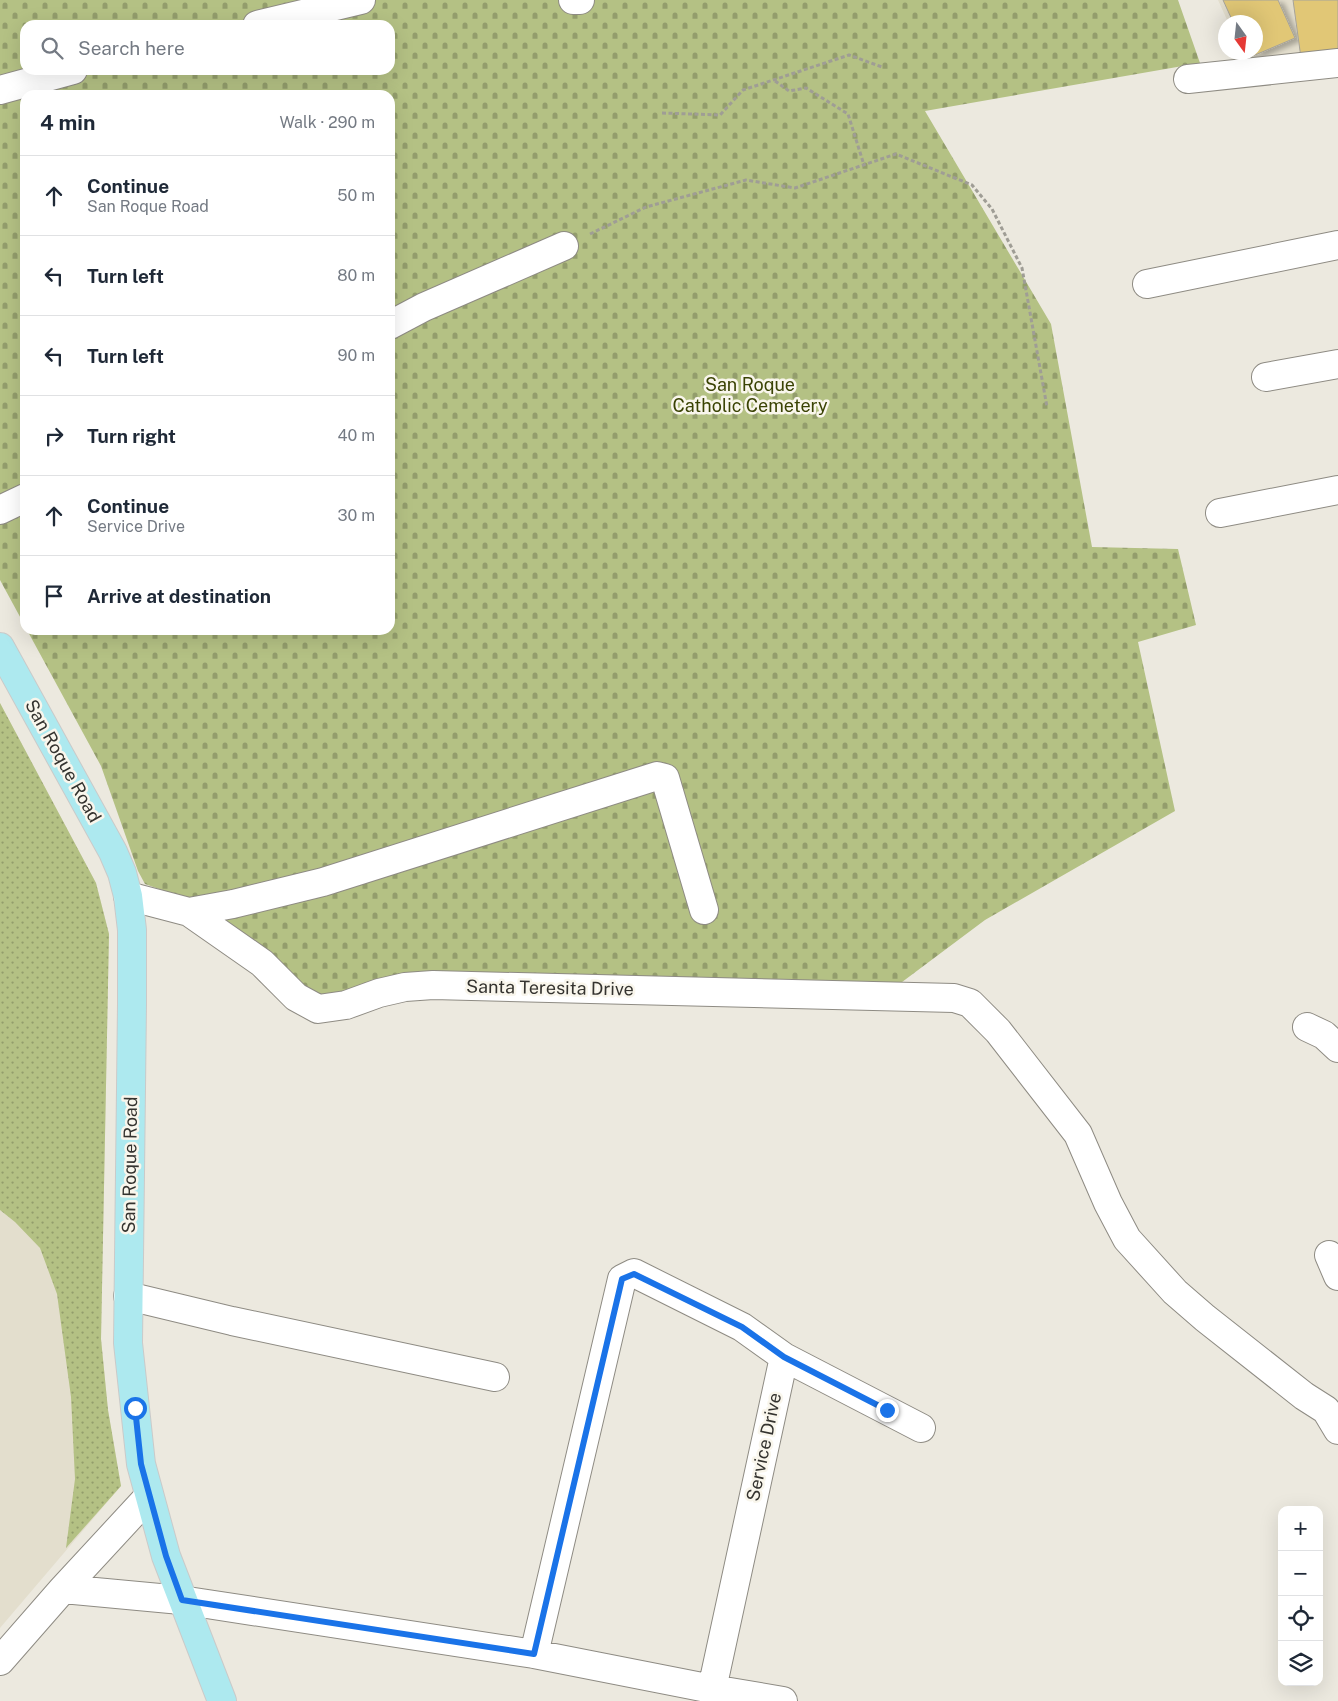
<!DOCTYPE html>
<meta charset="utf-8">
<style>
body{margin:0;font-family:"Public Sans",sans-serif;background:#f2f2f3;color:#1f2937}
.controls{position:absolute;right:15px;bottom:15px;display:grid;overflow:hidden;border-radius:10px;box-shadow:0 5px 20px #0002}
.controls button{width:45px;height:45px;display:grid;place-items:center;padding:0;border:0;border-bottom:1px solid #e0e1e3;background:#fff;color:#1f2937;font:25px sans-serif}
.compass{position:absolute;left:1218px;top:15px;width:45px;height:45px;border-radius:50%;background:#fff;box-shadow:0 5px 20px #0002;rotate:165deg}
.stop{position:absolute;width:15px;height:15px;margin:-11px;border:4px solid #1a73e8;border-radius:50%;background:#fff}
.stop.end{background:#1a73e8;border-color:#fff;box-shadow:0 1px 5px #0008}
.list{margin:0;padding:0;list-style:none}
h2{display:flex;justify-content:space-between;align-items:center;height:65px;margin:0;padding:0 20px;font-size:21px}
h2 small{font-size:16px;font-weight:400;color:#747a83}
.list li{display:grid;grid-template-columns:32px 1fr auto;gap:15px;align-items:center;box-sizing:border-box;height:80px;padding:0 20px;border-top:1px solid #e0e1e3}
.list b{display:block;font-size:19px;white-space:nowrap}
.list p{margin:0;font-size:16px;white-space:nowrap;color:#747a83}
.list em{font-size:16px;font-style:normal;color:#747a83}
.icon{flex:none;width:28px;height:28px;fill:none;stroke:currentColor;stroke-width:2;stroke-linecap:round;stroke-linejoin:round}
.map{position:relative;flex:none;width:1338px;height:1701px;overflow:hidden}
.search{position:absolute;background:#fff;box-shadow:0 5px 20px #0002;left:20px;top:20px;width:375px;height:55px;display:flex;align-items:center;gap:12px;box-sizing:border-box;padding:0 18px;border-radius:15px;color:#747a83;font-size:19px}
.panel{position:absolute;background:#fff;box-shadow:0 5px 20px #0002;left:20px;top:90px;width:375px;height:545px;border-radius:15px}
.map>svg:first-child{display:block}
</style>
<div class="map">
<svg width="1338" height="1701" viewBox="0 0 1338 1701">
<defs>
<pattern id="grass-dots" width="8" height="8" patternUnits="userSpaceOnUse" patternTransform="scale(1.25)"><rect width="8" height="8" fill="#b4c184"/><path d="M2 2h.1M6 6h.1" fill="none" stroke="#939d6c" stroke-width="1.8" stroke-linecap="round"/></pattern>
<pattern id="cemetery-stones" width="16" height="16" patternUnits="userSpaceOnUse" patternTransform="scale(1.25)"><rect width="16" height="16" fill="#b4c184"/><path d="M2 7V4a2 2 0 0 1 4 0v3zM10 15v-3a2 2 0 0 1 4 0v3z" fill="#939d6c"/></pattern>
<filter id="shadow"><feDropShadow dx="5.5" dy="3" stdDeviation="2.5" flood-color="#0004"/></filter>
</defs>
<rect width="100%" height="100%" fill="#ece9df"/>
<!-- built -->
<path fill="#e3decd" d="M 1218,0 L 1338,0 L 1338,56 L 1250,67 L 1243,53 L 1256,52 L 1256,22 L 1228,22 Z
M 0,703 L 96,883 L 109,934 L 101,1339 L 108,1410 L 121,1486 L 0,1628 Z"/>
<!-- grass -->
<path fill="url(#grass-dots)" d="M 0,703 L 96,883 L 109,934 L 101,1339 L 108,1410 L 121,1486 L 66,1548 L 75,1479 L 71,1397 L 57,1294 L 40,1248 L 15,1222 L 0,1210 Z"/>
<!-- cemetery -->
<path fill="url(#cemetery-stones)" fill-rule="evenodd" d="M 0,0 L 1178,0 L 1200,63 L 925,111 L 1051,324 L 1092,547 L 1178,549 L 1196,625 L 1138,642 L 1175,811 L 985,920 L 890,991 L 401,973 L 337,999 L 310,992 L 198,903 L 145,884 L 138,871 L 101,766 L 27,630 L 390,630 L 390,95 L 25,95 L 25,626 L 0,580 ZM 25,25 L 390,25 L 390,70 L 25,70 Z"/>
<!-- building -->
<path fill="#e1c776" stroke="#a6a39a" filter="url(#shadow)" d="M 1223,0 L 1278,0 L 1295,38 L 1248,58 L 1245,52 L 1256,52 L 1256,22 L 1233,22 Z
M 1293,0 L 1338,0 L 1338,53 L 1301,58 Z"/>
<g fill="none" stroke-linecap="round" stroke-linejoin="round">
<!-- minor casing -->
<g stroke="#8e8b83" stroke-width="30">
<path id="minor" d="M 573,0 L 580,0
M 257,25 L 361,0
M 1188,79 L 1338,63
M 0,90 L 73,70
M 1147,284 L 1338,245
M 390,325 L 424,307 L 564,246
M 1266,377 L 1338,364
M 0,510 L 25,498
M 1220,513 L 1338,490
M 128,896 L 189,912 L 262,963 L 296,997 L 318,1009 L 346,1005 L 379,993 L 405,987 L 433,985 L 954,998 L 970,1003 L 998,1031 L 1078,1134 L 1108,1203 L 1127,1239 L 1175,1292 L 1205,1318 L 1304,1396 L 1326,1410 L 1338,1430
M 189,912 L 233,904 L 323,882 L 657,776 L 665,778 L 704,910
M 1307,1027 L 1324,1035 L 1338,1048
M 1329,1255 L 1338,1276
M 128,1296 L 232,1321 L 495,1377
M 63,1589 L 181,1600 L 534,1654 L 712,1689 L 783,1701
M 534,1654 L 622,1279 L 634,1273 L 742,1327 L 784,1357
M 0,1661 L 63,1589 L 149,1496
M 712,1689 L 784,1357 L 921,1428"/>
</g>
<!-- major casing -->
<g stroke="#cacac9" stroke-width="30">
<path id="major" d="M 0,647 L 113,852 L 122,873 L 128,896 L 132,930 L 132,1004 L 128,1343 L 141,1464 L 166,1556 L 222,1701"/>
</g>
<!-- path -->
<path stroke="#9f9d95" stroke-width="3" stroke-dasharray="4 2.5" stroke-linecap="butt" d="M 775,81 L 789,91 L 806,88 L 848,114 L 864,165
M 662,113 L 720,115 L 743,90 L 849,55 L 882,67
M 590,234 L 646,207 L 746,180 L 795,188 L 896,154 L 972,185 L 992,209 L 1022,268 L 1047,407"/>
<!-- minor -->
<use href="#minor" stroke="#fff" stroke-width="28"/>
<!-- major -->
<use href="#major" stroke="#ade9ef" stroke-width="28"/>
</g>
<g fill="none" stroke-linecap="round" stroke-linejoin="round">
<!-- route -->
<path stroke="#1a73e8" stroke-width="6" d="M 135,1408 L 141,1464 L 166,1556 L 182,1600 L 534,1654 L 622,1279 L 634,1274 L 742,1327 L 784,1357 L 887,1410"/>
</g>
<g text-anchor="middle" stroke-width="5" stroke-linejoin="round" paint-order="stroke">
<!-- park labels -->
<g font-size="18" fill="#3a4304" stroke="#f9f6ec">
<text x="750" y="391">San Roque<tspan x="750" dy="21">Catholic Cemetery</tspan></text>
</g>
<!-- street labels -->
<g font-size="18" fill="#34332f" stroke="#f9f6ec">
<text transform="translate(63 761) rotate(61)" y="6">San Roque Road</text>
<text transform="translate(550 988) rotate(1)" y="6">Santa Teresita Drive</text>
<text transform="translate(130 1165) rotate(-89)" y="6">San Roque Road</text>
<text transform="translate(764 1447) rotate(-78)" y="6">Service Drive</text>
</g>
</g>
</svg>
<div class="controls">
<button>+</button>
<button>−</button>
<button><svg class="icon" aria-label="locate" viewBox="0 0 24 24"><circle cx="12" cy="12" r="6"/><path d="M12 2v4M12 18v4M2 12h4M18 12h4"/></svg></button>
<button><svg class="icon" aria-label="layers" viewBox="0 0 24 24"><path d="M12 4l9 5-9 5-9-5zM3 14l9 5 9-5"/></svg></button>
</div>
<svg class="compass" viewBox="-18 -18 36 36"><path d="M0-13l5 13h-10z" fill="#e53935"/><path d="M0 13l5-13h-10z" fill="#747a83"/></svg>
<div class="stop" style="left:135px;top:1408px"></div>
<div class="stop end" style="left:887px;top:1410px"></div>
<div class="search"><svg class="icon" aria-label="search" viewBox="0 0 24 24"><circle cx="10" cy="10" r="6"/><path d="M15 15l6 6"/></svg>Search here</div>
<section class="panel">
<h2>4 min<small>Walk · 290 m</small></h2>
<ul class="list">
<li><svg class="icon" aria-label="ahead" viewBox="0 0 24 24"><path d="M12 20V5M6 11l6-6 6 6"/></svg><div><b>Continue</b><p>San Roque Road</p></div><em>50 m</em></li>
<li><svg class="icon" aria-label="left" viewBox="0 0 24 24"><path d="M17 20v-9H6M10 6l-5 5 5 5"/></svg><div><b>Turn left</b></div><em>80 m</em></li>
<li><svg class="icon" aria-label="left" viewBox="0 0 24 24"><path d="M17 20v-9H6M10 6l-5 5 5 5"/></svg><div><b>Turn left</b></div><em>90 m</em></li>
<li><svg class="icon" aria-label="right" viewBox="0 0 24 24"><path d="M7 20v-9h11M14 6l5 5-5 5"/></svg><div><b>Turn right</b></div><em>40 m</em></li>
<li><svg class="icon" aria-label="ahead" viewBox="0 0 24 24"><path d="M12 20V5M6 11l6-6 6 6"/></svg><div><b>Continue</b><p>Service Drive</p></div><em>30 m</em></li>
<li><svg class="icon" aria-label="arrive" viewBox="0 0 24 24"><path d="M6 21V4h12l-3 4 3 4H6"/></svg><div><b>Arrive at destination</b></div></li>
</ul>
</section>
</div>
